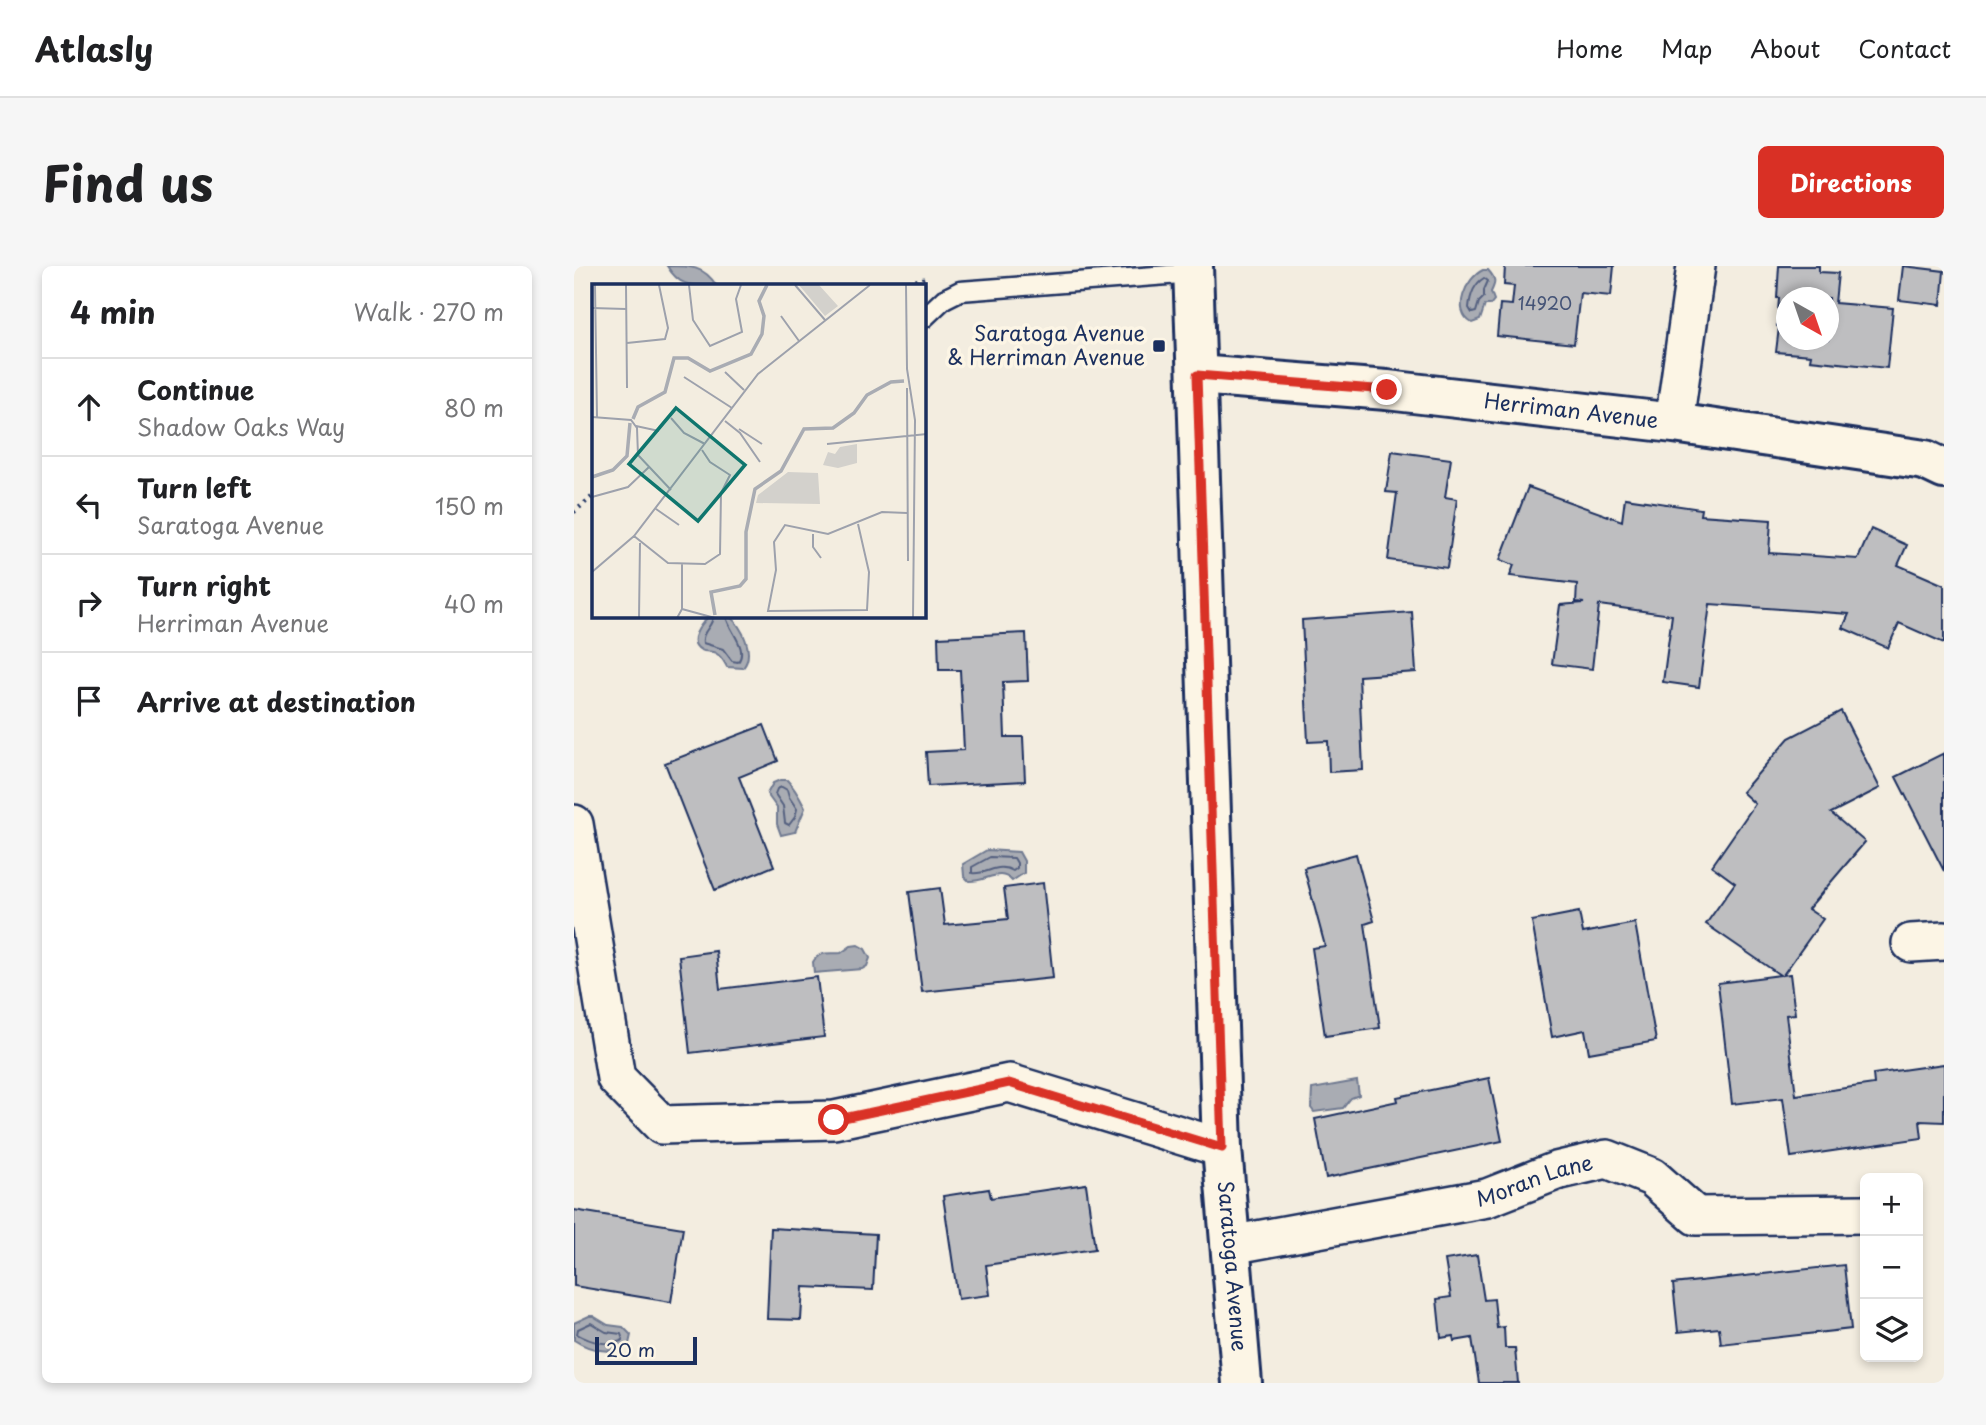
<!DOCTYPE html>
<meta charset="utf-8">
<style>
body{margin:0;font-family:"Playpen Sans",sans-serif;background:#f6f6f6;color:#202124}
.controls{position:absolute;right:21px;bottom:21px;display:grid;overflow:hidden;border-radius:10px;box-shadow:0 4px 10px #0003}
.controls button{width:63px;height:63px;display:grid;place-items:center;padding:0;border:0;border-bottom:2px solid #e0e0e0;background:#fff;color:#202124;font:35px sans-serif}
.compass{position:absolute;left:1202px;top:21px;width:63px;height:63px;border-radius:50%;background:#fff;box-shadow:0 4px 10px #0003;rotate:140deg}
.scale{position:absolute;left:21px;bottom:18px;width:102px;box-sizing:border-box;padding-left:7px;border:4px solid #1b2f5e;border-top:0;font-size:19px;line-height:24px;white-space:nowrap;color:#1b2f5e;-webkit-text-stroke:5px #fcf5e5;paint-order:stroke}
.stop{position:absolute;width:21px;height:21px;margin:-16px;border:5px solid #d93025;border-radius:50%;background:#fff}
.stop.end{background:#d93025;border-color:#fff;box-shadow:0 2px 7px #0008}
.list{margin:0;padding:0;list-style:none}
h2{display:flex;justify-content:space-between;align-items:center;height:91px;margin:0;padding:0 28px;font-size:30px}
h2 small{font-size:23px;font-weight:400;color:#757577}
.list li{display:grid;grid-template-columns:46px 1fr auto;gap:21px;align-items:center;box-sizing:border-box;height:98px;padding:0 28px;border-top:2px solid #e0e0e0}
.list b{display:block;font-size:26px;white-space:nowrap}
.list p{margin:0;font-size:23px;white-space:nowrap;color:#757577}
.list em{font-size:23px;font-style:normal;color:#757577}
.icon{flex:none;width:38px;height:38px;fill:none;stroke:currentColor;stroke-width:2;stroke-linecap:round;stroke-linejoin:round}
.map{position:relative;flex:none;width:1370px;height:1117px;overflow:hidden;border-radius:10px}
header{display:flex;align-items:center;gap:42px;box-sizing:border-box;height:98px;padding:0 35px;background:#fff;border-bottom:2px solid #e0e0e0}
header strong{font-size:33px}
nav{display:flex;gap:38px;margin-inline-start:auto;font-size:24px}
.intro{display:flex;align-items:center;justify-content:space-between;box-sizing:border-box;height:168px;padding:0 42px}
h1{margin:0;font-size:49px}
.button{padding:18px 32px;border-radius:10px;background:#d93025;color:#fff;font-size:24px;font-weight:700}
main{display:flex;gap:42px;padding:0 42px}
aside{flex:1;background:#fff;border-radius:10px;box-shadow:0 4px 10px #0003}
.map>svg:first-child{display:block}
</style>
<header>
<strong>Atlasly</strong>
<nav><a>Home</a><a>Map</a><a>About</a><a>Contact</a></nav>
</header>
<div class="intro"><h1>Find us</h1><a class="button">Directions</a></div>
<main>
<aside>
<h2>4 min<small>Walk · 270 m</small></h2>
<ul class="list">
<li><svg class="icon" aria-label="ahead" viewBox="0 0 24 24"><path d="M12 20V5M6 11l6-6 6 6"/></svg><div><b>Continue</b><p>Shadow Oaks Way</p></div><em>80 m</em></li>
<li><svg class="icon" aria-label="left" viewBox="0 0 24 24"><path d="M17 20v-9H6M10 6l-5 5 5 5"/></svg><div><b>Turn left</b><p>Saratoga Avenue</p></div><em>150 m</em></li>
<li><svg class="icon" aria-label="right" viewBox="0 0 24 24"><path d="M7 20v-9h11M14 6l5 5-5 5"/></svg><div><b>Turn right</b><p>Herriman Avenue</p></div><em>40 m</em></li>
<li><svg class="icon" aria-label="arrive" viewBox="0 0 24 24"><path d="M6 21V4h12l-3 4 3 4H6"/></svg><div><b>Arrive at destination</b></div></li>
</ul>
</aside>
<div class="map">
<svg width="1370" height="1117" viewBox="0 0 1370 1117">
<rect width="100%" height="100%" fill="#f3ede0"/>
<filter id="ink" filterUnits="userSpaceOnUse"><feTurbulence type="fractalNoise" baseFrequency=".0143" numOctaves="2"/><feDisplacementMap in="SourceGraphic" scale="14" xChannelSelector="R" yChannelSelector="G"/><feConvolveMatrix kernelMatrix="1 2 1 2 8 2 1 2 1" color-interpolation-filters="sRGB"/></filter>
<g filter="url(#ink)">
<!-- water -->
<path fill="#a9acb3" stroke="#707a91" stroke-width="2" d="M 93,0 C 116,0 130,0 142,19 C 119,19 107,23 93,0 Z
M 909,4 L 914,4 C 922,13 922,16 917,26 L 920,34 L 916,39 L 911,39 L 906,54 L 898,57 C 877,45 892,12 909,4 Z
M 135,350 L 155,350 C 169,361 181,387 169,402 L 153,401 C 150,396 148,391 143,388 C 138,384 132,387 127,384 C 112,376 127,358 135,350 Z
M 206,514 L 213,514 C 219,520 227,534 231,542 L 221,566 L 207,569 L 203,558 L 203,542 L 193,528 L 199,517 Z
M 413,584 L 445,586 L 450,595 L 450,607 L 438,615 C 426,601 412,616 395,615 L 390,610 L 389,598 Z
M 284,679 L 291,683 L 296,692 L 293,700 L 288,703 L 240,707 L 239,696 C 246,684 255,688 267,687 L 277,680 Z
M 783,815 L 785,829 L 777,832 L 769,842 L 740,846 L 737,842 L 738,823 Z
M 15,1050 L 19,1050 L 34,1059 L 49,1061 L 57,1069 L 55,1078 C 40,1090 15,1084 0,1074 L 0,1057 Z"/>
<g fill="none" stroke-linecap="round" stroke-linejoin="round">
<!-- shore -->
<path stroke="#546180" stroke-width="2" d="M 910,12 L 914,15 L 910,24 L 910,31 L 905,36 L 902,46 L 898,47 L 895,42 C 896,30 900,18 910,12 Z
M 139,350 C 139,361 127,365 129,377 L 149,383 L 158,395 L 164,396 C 175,382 154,364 152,350
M 208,521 L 213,524 L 215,531 L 223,543 L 221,551 L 215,559 L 211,557 L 209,540 L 201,528 L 203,523 Z
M 416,591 L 440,592 L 443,597 L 443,602 L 439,605 C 424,596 413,609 398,607 L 398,601 Z
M 17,1057 L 32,1066 L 47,1068 L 49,1074 C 35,1081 17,1076 3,1068 L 4,1063 Z"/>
</g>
<!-- building -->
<path fill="#bebec0" stroke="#1b2f5e" stroke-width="2" fill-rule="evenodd" d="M 931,0 L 1040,0 L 1037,30 L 1006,27 L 1000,78 L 923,70 L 926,38 L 938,39 L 940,20 L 930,19 Z
M 1205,0 L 1245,0 L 1245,6 L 1264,7 L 1261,37 L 1319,42 L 1313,102 L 1236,94 L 1237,89 L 1202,86 L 1205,61 L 1203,60 L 1205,32 L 1203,32 ZM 1213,32 L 1255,32 L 1255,74 L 1213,74 Z
M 1329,0 L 1370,5 L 1367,39 L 1325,34 Z
M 818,185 L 877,193 L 871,231 L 883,233 L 873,302 L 814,294 L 823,227 L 812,226 Z
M 954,221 L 1048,255 L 1051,232 L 1127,243 L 1126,249 L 1197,254 L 1195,287 L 1284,293 L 1297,263 L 1333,279 L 1324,299 L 1370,319 L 1370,377 L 1325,357 L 1314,382 L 1269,362 L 1275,348 L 1136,338 L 1125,421 L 1089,416 L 1098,349 L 1025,339 L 1018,403 L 978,398 L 986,339 L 1010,337 L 1002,336 L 1003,318 L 936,310 L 940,299 L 926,294 Z
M 838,346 L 842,406 L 785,410 L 789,504 L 755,506 L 754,475 L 734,476 L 728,354 Z
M 452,367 L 454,415 L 429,416 L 431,471 L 449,471 L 451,515 L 354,520 L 352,486 L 390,484 L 386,404 L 365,404 L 364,371 Z
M 1267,445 L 1306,522 L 1257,547 L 1291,576 L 1234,643 L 1249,653 L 1209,709 L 1216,708 L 1221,748 L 1212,749 L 1222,829 L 1300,818 L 1299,808 L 1370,798 L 1370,856 L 1346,855 L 1348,872 L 1217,891 L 1209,832 L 1158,838 L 1144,717 L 1206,709 L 1132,658 L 1161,617 L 1138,600 L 1181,538 L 1168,526 L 1215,472 Z
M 190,459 L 204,495 L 165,511 L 200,600 L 141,624 L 91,497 Z
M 1370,487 L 1370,605 L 1322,511 Z
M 782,588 L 800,655 L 791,658 L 806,762 L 751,770 L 738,682 L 751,680 L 730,602 Z
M 469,617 L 479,712 L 348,726 L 335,626 L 366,622 L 371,659 L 434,653 L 430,622 Z
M 1005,646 L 1009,667 L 1061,657 L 1082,775 L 1015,787 L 1011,764 L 978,771 L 958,655 Z
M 142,685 L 146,723 L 243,711 L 250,771 L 116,787 L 105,690 Z
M 915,812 L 928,875 L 752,912 L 741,853 L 824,835 L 823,831 Z
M 512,918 L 521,983 L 412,999 L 416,1029 L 384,1033 L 369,930 L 415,923 L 417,932 Z
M 0,944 L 109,962 L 97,1036 L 0,1020 Z
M 197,962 L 302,968 L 299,1024 L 229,1021 L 227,1054 L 193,1053 Z
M 903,989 L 910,1034 L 920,1033 L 923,1062 L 930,1061 L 931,1082 L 941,1082 L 944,1117 L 905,1117 L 898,1072 L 880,1075 L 879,1070 L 867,1072 L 863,1033 L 877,1031 L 871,994 Z
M 1270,999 L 1277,1063 L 1147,1078 L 1145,1062 L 1104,1066 L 1099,1018 Z"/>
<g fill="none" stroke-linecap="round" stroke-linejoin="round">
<!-- service casing -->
<g stroke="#1b2f5e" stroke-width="23">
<path id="service" d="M 350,52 L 370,33 L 386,25 L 620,7"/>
</g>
<!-- minor casing -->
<g stroke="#1b2f5e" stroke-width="42">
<g id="minor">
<path d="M 1100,157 L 1122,0"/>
<path d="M 0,558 L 42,812 L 88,859 L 260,854 L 435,817 L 648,882"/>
<path d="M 1337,677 L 1370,675"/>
<path id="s1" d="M 656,979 L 913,932 L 982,905 L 1033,893 L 1078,911 L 1122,950 L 1291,948"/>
</g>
</g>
<!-- tertiary casing -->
<g stroke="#1b2f5e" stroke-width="44">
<g id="tertiary">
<path id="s2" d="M 623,109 L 813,124 L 1100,157 L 1351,194 L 1370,203"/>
</g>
</g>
<!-- primary casing -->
<g stroke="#1b2f5e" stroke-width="44">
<g id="primary">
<path id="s3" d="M 619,0 L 648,882 L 668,1117"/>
</g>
</g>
<!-- path -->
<path stroke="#1b2f5e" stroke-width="4.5" stroke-dasharray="2 5" stroke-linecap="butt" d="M 321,19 L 354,12
M 0,246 L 19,230"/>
<!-- service -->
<use href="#service" stroke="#fcf5e5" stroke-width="18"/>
<!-- minor -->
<use href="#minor" stroke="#fcf5e5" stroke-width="37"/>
<!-- tertiary -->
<use href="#tertiary" stroke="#fcf5e5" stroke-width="38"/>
<!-- primary -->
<use href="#primary" stroke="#fcf5e5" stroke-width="38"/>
</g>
</g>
<g fill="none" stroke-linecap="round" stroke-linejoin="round" filter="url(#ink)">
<!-- route -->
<path stroke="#d93025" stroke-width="9" d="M 260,854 L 435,817 L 648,882 L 623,109 L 813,124"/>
</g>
<!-- markers -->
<rect fill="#1b2f5e" stroke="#fcf5e5" stroke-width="2.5" x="578" y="73" width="14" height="14" rx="3.5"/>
<g text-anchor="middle" stroke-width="7" stroke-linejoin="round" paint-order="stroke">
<!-- number labels -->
<g font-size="18" fill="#445376">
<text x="971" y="44">14920</text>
</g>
<!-- poi labels -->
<g font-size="21" fill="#1b2f5e" stroke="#fcf5e5" text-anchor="end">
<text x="571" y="75">Saratoga Avenue<tspan x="571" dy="24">&amp; Herriman Avenue</tspan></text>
</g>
<!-- street labels -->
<g font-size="21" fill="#1b2f5e" stroke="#fcf5e5">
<text dy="7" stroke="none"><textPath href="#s2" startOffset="376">Herriman Avenue</textPath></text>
<text dy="7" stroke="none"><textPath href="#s1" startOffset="312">Moran Lane</textPath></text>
<text dy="7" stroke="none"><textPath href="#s3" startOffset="1001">Saratoga Avenue</textPath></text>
</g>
</g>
<!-- overview -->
<g transform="translate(18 18)">
<rect width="334" height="334" fill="#f3ede0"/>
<path d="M 207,1 L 227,1 L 246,22 L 233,32 ZM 265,160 L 265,179 L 246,184 L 231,181 L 236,168 L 243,170 L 248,163 ZM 196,188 L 226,189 L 228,220 L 164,219 L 166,211 Z" fill="#d3d1cc"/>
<path fill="none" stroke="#a9acb3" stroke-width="3.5" d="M 41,135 L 46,123 L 73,108 L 82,74 L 96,74 L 118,87 L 159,70 L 170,50 L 172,32 L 167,17 L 175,1M 0,193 L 21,186 L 35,172 L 38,139M 123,331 L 119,308 L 148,302 L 154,295 L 154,248 L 163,205 L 189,187 L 212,145 L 241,144 L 262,129 L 275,111 L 299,98 L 312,97"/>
<path fill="none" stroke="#9da1ac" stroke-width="2" d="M 3,1 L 5,133M 34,1 L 35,104M 97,1 L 101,36 L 118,62 L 150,48 L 144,15 L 149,1M 203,1 L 233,36M 314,1 L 315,85 L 323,136 L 321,334M 0,24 L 34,25M 189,32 L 207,57M 35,59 L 73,55 L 76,44 L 67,1M 133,88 L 152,106M 92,93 L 140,124M 315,104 L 316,277M 0,133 L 39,136 L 45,144 L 46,171 L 79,206M 79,134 L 92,149 L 113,160M 133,137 L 148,149 L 168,178M 44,142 L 67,147M 147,145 L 170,160M 235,160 L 335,150M 0,213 L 36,203 L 57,183M 64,225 L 87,241M 266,240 L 277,288 L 275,326 L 176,327 L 184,286 L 182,258 L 193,241 L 236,250 L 290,228 L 315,229M 221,250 L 221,263 L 229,274M 42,252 L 76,279 L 113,280 L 128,270 L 129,209 L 138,191 L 118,178 L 110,166M 0,288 L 42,252 L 166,90 L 278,1M 90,325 L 123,334M 47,334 L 48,259M 85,334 L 90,325 L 90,280"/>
<path fill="#0f766e" fill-opacity="0.15" stroke="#0f766e" stroke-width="3.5" d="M 84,124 L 153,181 L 106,237 L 37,180 Z"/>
<rect width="334" height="334" fill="none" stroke="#1b2f5e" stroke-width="3.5"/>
</g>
</svg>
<div class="controls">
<button>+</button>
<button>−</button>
<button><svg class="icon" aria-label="layers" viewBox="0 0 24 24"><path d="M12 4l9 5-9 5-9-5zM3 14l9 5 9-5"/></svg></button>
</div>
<svg class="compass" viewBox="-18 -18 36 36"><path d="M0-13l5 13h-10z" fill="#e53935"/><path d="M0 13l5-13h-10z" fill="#757577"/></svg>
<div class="scale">20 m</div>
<div class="stop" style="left:260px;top:854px"></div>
<div class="stop end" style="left:813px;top:124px"></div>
</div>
</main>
